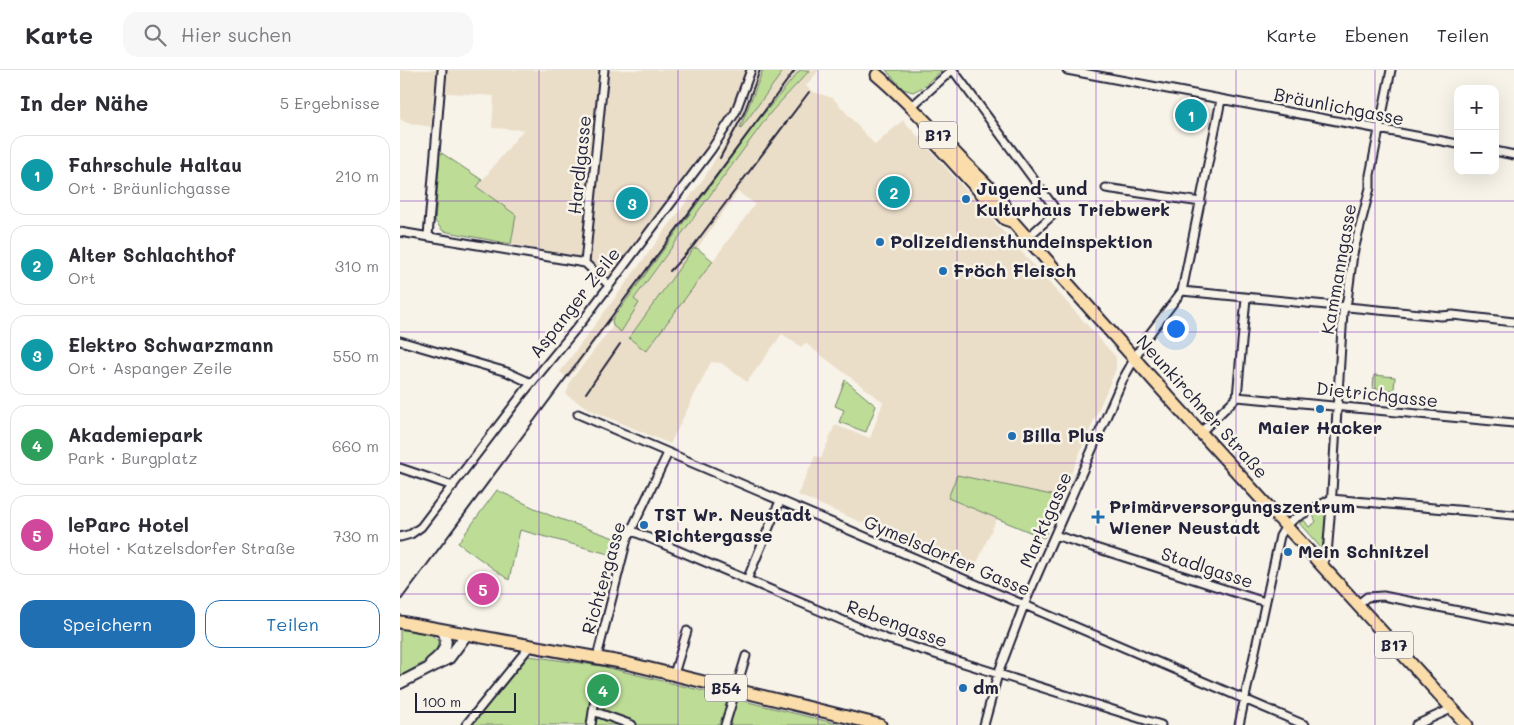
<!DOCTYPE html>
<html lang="de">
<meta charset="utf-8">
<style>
body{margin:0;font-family:Mali,sans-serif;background:#f7f7f7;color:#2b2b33}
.controls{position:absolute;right:15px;top:15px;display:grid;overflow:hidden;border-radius:10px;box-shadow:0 5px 20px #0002}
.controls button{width:45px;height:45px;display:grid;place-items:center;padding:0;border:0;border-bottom:1px solid #e1e1e2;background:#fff;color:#2b2b33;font:25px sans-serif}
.scale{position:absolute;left:15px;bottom:12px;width:101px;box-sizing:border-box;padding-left:5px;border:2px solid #22223b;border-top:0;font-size:14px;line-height:18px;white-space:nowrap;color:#22223b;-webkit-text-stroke:4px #f7f3e8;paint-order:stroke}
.you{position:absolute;left:775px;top:258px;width:18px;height:18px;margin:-12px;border:4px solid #fff;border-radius:50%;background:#1a73e8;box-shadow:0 0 0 8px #1a73e833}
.badge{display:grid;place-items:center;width:32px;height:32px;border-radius:50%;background:#1f6fb2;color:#fff;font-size:16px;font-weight:700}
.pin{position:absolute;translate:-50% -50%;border:2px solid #fff;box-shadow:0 1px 5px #0006}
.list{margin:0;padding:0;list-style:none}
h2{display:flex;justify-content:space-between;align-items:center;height:65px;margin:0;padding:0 20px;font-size:21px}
h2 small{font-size:16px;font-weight:400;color:#7c7c81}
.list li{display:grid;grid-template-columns:32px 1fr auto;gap:15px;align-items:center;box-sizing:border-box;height:80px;margin:0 10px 10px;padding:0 10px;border:1px solid #e1e1e2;border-radius:15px}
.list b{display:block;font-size:19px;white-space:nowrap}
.list p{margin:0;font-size:16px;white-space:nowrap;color:#7c7c81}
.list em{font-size:16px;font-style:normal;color:#7c7c81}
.actions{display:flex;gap:10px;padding:15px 20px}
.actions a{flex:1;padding:11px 0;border:1px solid #1f6fb2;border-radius:15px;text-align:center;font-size:18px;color:#1f6fb2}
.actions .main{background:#1f6fb2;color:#fff}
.icon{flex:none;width:28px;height:28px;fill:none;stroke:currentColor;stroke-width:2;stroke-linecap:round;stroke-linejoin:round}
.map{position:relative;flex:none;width:1114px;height:655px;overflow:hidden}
header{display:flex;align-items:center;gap:30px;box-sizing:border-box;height:70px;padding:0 25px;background:#fff;border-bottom:1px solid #e1e1e2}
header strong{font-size:24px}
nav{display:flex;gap:28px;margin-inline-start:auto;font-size:18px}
.search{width:350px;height:45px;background:#f7f7f7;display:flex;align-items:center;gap:12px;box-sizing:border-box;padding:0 18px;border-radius:15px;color:#7c7c81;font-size:19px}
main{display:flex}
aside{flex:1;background:#fff}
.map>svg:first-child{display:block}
</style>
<header>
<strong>Karte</strong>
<div class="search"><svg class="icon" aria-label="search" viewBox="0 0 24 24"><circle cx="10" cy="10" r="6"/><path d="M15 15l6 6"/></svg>Hier suchen</div>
<nav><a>Karte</a><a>Ebenen</a><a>Teilen</a></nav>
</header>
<main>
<aside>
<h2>In der Nähe<small>5 Ergebnisse</small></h2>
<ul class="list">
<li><span class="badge" style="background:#0f9aa8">1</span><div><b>Fahrschule Haltau</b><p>Ort · Bräunlichgasse</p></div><em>210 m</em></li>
<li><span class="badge" style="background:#0f9aa8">2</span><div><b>Alter Schlachthof</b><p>Ort</p></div><em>310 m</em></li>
<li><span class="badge" style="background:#0f9aa8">3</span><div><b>Elektro Schwarzmann</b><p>Ort · Aspanger Zeile</p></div><em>550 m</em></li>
<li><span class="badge" style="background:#2e9e5b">4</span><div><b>Akademiepark</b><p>Park · Burgplatz</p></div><em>660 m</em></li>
<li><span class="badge" style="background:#d1479c">5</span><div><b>leParc Hotel</b><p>Hotel · Katzelsdorfer Straße</p></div><em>730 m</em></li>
</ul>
<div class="actions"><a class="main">Speichern</a><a>Teilen</a></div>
</aside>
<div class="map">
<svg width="1114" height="655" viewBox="0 0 1114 655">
<rect width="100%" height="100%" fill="#f7f3e8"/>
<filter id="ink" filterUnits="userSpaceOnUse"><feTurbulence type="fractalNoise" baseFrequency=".02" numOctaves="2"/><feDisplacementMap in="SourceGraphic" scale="10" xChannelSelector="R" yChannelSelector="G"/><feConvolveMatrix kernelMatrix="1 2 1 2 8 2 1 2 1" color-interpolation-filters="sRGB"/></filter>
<g filter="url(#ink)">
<!-- built -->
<path fill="#ebdec9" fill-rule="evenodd" d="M 0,0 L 356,0 L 345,30 L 328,64 L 217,214 L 190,193 L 176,187 L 111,174 L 116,145 L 77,117 L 123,60 L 92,58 L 94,26 L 34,22 L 31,57 L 7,53 L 0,49 Z
M 358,0 L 363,0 L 341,58 L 384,0 L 400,0 L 357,52 L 169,308 L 160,302 L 304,108 L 342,43 Z
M 410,0 L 419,0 L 406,16 L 413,22 L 433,28 L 475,75 L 503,50 L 716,287 L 716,299 L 661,427 L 557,405 L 548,428 L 597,448 L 572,504 L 506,476 L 507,472 L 398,425 L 415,386 L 421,388 L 435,355 L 470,368 L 483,332 L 405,273 L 401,277 L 382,264 L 347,312 L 321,293 L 311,292 L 270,374 L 193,341 L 166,325 L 171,310 L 213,256 L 221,262 L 238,233 L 234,230 L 371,42 ZM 338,122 L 355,134 L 246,281 L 293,179 L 297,178 Z"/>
<!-- green -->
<path fill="#bddd96" stroke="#708068" d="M 363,0 L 384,0 L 341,58 L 340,58 Z
M 400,0 L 410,0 L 371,42 L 234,229 L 239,233 L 221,262 L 213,256 L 212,250 L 357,52 Z
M 486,0 L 542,0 L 523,17 L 513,22 L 503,19 Z
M 40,82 L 82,110 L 77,117 L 116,145 L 111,174 L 43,161 L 35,151 Z
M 297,178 L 313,191 L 246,281 L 229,268 L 293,179 Z
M 974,305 L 995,307 L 994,320 L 973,319 Z
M 445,310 L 476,336 L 466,362 L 439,352 L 444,340 L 435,336 Z
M 557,405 L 661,427 L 644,468 L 548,428 Z
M 97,420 L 149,445 L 220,470 L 216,486 L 120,460 L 109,510 L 58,473 Z
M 927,434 L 929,437 L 922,479 L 899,453 L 904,450 L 909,457 L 916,452 L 913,445 Z
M 0,558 L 31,564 L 38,571 C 39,588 13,598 0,606 Z
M 129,586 L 201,596 L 442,655 L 72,655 Z"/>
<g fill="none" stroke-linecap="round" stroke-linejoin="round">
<!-- street casing -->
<g stroke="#22223b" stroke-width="11">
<path id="street" d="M 553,0 L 654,137 L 654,144 L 627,168
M 667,0 L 1058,74
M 511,37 L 552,0
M 1095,81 L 1114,85
M 706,118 L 801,132
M 0,162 L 185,193 L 209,215
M 28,166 L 42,0
M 185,193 L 204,0
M 782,221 L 1041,246 L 1053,245 L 1114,252
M 0,271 L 107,302 L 131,313
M 837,327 L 1114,353
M 178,344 L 905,655
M 801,362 L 837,327 L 846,228
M 0,398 L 53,416
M 230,460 L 484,568 L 761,655
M 655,465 L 865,532
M 0,467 L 11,464 L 21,457 L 124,322 L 184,249 L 311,80 L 335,43 L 351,0
M 921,494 L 927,485 L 932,422 L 943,242 L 947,231 L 953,184 L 970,118 L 970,105 L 991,0
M 347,510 L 380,431
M 957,535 L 967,527 L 983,526 L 1114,552
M 197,587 L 227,469 L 268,383
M 274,604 L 287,561
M 193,641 L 232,655
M 66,655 L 130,576
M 191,655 L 196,622
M 325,655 L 346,586
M 584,655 L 598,604 L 624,535 L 722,311 L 745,270 L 782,221 L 821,30
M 839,655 L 880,466 L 886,456 L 894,449 L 931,429 L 1114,445
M 1016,655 L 1051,639"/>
</g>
<!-- secondary casing -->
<g stroke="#22223b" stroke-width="14">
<path id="secondary" d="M 31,593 C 43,584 50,575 43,561
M 0,613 L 49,588 L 66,565"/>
</g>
<!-- primary casing -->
<g stroke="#22223b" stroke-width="15">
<path id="primary" d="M 477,5 C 508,31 534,61 562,90 C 580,109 604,128 613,152 L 773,332 L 1067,655
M 529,66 L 605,149 L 611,151
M 0,552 L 226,593 L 480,655"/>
</g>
<!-- street -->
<use href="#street" stroke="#f7f3e8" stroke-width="7"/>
<!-- secondary -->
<use href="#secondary" stroke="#f7f3e8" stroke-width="10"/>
<!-- primary -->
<use href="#primary" stroke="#faddab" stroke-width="11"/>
<!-- rail -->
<path stroke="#22223b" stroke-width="2" d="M 320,88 L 344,43 L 360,0
M 270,201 L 294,175 L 409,22
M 186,323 L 220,274
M 0,531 L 395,0"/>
</g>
</g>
<!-- grid -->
<path fill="none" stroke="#7b2cbf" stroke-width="1" stroke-opacity="0.55" d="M 139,0 L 139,655M 278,0 L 278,655M 418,0 L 418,655M 557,0 L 557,655M 696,0 L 696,655M 836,0 L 836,655M 975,0 L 975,655M 0,131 L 1114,131M 0,262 L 1114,262M 0,393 L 1114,393M 0,524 L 1114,524"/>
<!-- markers -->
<g fill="#1f6fb2" stroke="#f7f3e8" stroke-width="2">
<circle cx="566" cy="129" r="5"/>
<circle cx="480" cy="172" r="5"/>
<circle cx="543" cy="201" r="5"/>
<circle cx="920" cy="339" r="5"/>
<circle cx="612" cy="366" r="5"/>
<path d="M695.5 439.5h5v5h5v5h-5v5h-5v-5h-5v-5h5z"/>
<circle cx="244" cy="455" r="5"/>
<circle cx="888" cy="482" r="5"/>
<circle cx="563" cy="618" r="5"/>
</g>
<g text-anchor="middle" stroke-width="5" stroke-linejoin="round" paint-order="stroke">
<!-- shield labels -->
<g fill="#f7f3e8" stroke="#62616f" stroke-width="1">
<rect x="519" y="51.5" width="38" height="27" rx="4"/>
<rect x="975" y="561.5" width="38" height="27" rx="4"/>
<rect x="305" y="604.5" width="42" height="27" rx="4"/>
</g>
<g font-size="16" font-weight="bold" fill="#22223b">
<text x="538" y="71">B17</text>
<text x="994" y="581">B17</text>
<text x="326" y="624">B54</text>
</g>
<!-- street labels -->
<g font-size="18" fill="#22223b" stroke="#f7f3e8">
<text transform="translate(939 37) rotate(11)" y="6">Bräunlichgasse</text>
<text transform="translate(180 95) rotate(-84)" y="6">Hardlgasse</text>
<text transform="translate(939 199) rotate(-80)" y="6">Kammanngasse</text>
<text transform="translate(175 233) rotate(-52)" y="6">Aspanger Zeile</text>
<text transform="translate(977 325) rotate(6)" y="6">Dietrichgasse</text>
<text transform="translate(802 337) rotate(48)" y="6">Neunkirchner Straße</text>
<text transform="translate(646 450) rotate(-66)" y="6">Marktgasse</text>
<text transform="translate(547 486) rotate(23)" y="6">Gymelsdorfer Gasse</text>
<text transform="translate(807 498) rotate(18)" y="6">Stadlgasse</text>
<text transform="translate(204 508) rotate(-74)" y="6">Richtergasse</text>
<text transform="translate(497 554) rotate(20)" y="6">Rebengasse</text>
</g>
<!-- poi labels -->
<g font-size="18" font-weight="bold" fill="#22223b" stroke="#f7f3e8" text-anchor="start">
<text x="576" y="125">Jugend- und<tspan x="576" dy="21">Kulturhaus Triebwerk</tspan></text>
<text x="490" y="178">Polizeidiensthundeinspektion</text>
<text x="553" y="207">Fröch Fleisch</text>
<text x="920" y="364" text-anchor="middle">Maier Hacker</text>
<text x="622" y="372">Billa Plus</text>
<text x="709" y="443">Primärversorgungszentrum<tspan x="709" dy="21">Wiener Neustadt</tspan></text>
<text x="254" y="451">TST Wr. Neustadt<tspan x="254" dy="21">Richtergasse</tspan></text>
<text x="898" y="488">Mein Schnitzel</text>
<text x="573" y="624">dm</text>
</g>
</g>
</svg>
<div class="controls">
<button>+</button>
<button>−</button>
</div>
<div class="scale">100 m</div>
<div class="you"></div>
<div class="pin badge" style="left:791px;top:45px;background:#0f9aa8">1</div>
<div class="pin badge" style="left:494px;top:122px;background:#0f9aa8">2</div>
<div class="pin badge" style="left:232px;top:133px;background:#0f9aa8">3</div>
<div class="pin badge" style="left:203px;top:620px;background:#2e9e5b">4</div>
<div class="pin badge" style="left:83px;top:519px;background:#d1479c">5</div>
</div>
</main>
